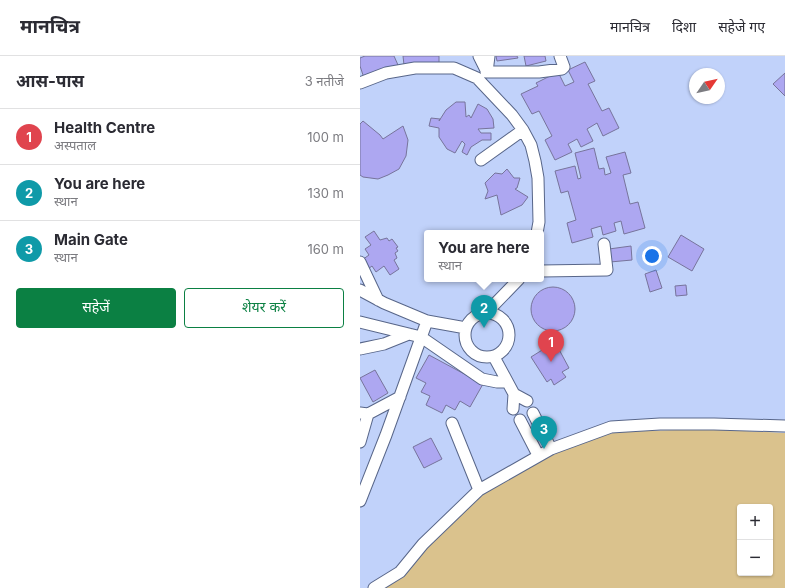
<!DOCTYPE html>
<html lang="hi">
<meta charset="utf-8">
<style>
body{margin:0;font-family:Inter,"Noto Sans Devanagari",sans-serif;background:#f7f7f7;color:#2b2b33}
.controls{position:absolute;right:12px;bottom:12px;display:grid;overflow:hidden;border-radius:4px;box-shadow:0 1px 3px #0004}
.controls button{width:36px;height:36px;display:grid;place-items:center;padding:0;border:0;border-bottom:1px solid #e1e1e2;background:#fff;color:#2b2b33;font:20px sans-serif}
.compass{position:absolute;left:329px;top:12px;width:36px;height:36px;border-radius:50%;background:#fff;box-shadow:0 1px 3px #0004;rotate:56deg}
.you{position:absolute;left:292px;top:200px;width:14px;height:14px;margin:-10px;border:3px solid #fff;border-radius:50%;background:#1a73e8;box-shadow:0 0 0 6px #1a73e833}
.badge{display:grid;place-items:center;width:26px;height:26px;border-radius:50%;background:#0b8043;color:#fff;font-size:13px;font-weight:700}
.pin{position:absolute;translate:-50% -33px;filter:drop-shadow(0 1px 2px #0008)}
.pin::after{content:'';position:absolute;top:21px;width:14px;height:12px;background:inherit;clip-path:polygon(0 0,100% 0,50% 100%)}
.popup{position:absolute;left:64px;top:174px;width:120px;height:52px;box-sizing:border-box;display:grid;place-content:center;border-radius:4px;background:#fff;filter:drop-shadow(0 1px 3px #0005);font-size:13px;white-space:nowrap;color:#7c7c81}
.popup b{font-size:15px;color:#2b2b33}
.popup::after{content:'';position:absolute;left:50%;top:100%;margin-left:-8px;border:8px solid transparent;border-top-color:#fff}
.list{margin:0;padding:0;list-style:none}
h2{display:flex;justify-content:space-between;align-items:center;height:52px;margin:0;padding:0 16px;font-size:17px}
h2 small{font-size:13px;font-weight:400;color:#7c7c81}
.list li{display:grid;grid-template-columns:26px 1fr auto;gap:12px;align-items:center;box-sizing:border-box;height:56px;padding:0 16px;border-top:1px solid #e1e1e2}
.list b{display:block;font-size:15px;white-space:nowrap}
.list p{margin:0;font-size:13px;white-space:nowrap;color:#7c7c81}
.list em{font-size:13px;font-style:normal;color:#7c7c81}
.actions{display:flex;gap:8px;padding:12px 16px}
.actions a{flex:1;padding:9px 0;border:1px solid #0b8043;border-radius:4px;text-align:center;font-size:14px;color:#0b8043}
.actions .main{background:#0b8043;color:#fff}
.map{position:relative;flex:none;width:425px;height:532px;overflow:hidden}
header{display:flex;align-items:center;gap:24px;box-sizing:border-box;height:56px;padding:0 20px;background:#fff;border-bottom:1px solid #e1e1e2}
header strong{font-size:19px}
nav{display:flex;gap:22px;margin-inline-start:auto;font-size:14px}
main{display:flex}
aside{flex:1;background:#fff}
.map>svg:first-child{display:block}
</style>
<header>
<strong>मानचित्र</strong>
<nav><a>मानचित्र</a><a>दिशा</a><a>सहेजे गए</a></nav>
</header>
<main>
<aside>
<h2>आस-पास<small>3 नतीजे</small></h2>
<ul class="list">
<li><span class="badge" style="background:#e0444e">1</span><div><b>Health Centre</b><p>अस्पताल</p></div><em>100 m</em></li>
<li><span class="badge" style="background:#0f9aa8">2</span><div><b>You are here</b><p>स्थान</p></div><em>130 m</em></li>
<li><span class="badge" style="background:#0f9aa8">3</span><div><b>Main Gate</b><p>स्थान</p></div><em>160 m</em></li>
</ul>
<div class="actions"><a class="main">सहेजें</a><a>शेयर करें</a></div>
</aside>
<div class="map">
<svg width="425" height="532" viewBox="0 0 425 532">
<rect width="100%" height="100%" fill="#c1d2fa"/>
<!-- green -->
<path fill="#dac28d" fill-rule="evenodd" d="M 344,373 L 425,377 L 425,532 L 11,532 L 65,494 L 104,444 L 197,389 L 258,376 ZM 380,451 L 410,451 L 410,517 L 380,517 Z"/>
<!-- building -->
<path fill="#ada7f1" stroke="#77749b" d="M 5,0 L 34,0 L 38,9 L 4,22 L 0,10 L 0,2 Z
M 43,0 L 79,0 L 79,9 L 44,9 Z
M 136,0 L 157,0 L 158,2 L 137,5 Z
M 164,0 L 185,0 L 186,5 L 166,10 Z
M 225,6 L 235,25 L 228,28 L 242,55 L 249,52 L 259,72 L 243,80 L 237,67 L 227,73 L 233,85 L 221,91 L 217,83 L 208,88 L 212,96 L 195,104 L 185,84 L 192,80 L 179,55 L 172,58 L 161,38 L 178,30 L 176,27 L 198,16 L 205,30 L 214,26 L 208,14 Z
M 425,17 L 425,40 L 413,28 Z
M 96,46 L 105,46 L 106,61 L 109,59 L 111,62 L 118,48 L 127,53 L 133,63 L 134,72 L 118,73 L 121,77 L 131,77 L 131,84 L 122,84 L 111,91 L 107,99 L 102,96 L 105,88 L 102,85 L 95,97 L 87,93 L 79,81 L 79,72 L 69,70 L 71,62 L 80,63 L 79,65 L 86,54 Z
M 3,65 L 20,79 L 23,83 L 43,70 L 48,84 L 46,100 L 39,113 L 28,119 L 18,123 L 3,121 L 0,119 L 0,68 Z
M 234,92 L 239,113 L 244,112 L 245,119 L 251,117 L 246,101 L 265,96 L 271,117 L 263,119 L 270,148 L 278,146 L 285,172 L 264,178 L 261,165 L 254,167 L 256,175 L 243,179 L 241,170 L 231,173 L 233,181 L 212,187 L 207,167 L 216,164 L 208,135 L 201,137 L 195,115 L 215,110 L 218,123 L 221,122 L 215,97 Z
M 147,113 L 154,122 L 160,122 L 157,132 L 155,133 L 168,141 L 162,149 L 141,159 L 137,139 L 125,143 L 128,135 L 125,127 L 135,117 L 142,118 Z
M 14,175 L 20,184 L 27,182 L 29,185 L 32,183 L 38,191 L 36,192 L 38,195 L 35,197 L 37,202 L 34,204 L 39,213 L 30,219 L 24,210 L 16,216 L 12,210 L 8,213 L 2,204 L 9,199 L 5,193 L 11,189 L 5,181 Z
M 321,179 L 344,193 L 332,215 L 308,201 Z
M 271,190 L 272,204 L 250,206 L 249,193 Z
M 296,214 L 302,232 L 290,236 L 285,218 Z
M 326,229 L 327,239 L 316,240 L 315,230 Z
M171 253a22 22 0 1 1 44 0a22 22 0 1 1-44 0Z
M 195,286 L 209,312 L 202,316 L 206,321 L 194,329 L 191,323 L 187,326 L 171,301 Z
M 69,299 L 123,328 L 110,351 L 100,345 L 95,354 L 86,349 L 82,357 L 66,349 L 70,340 L 61,336 L 66,327 L 56,322 Z
M 15,314 L 28,337 L 13,346 L 0,322 Z
M 71,382 L 82,403 L 64,412 L 53,391 Z"/>
<g fill="none" stroke-linecap="round" stroke-linejoin="round">
<!-- minor casing -->
<g stroke="#586689" stroke-width="13">
<path id="minor" d="M 119,0 L 127,16 L 126,16
M 129,0 L 127,16 L 179,16 L 202,13 L 204,11 L 200,0
M 0,27 L 26,17 L 55,12 L 94,12 L 117,22 L 152,59 L 163,74 L 171,89 L 175,105 L 178,122 L 179,166 L 177,177
M 121,104 L 163,74
M 0,206 L 18,244
M 181,215 L 247,214 L 244,188
M 0,234 L 24,247 L 67,265 L 106,272
M 127,256 L 159,223
M105 279a22 22 0 1 1 44 0a22 22 0 1 1-44 0Z
M 0,266 L 61,281 L 122,323 L 137,326 L 147,326
M 0,293 L 24,288 L 49,278
M 134,301 L 154,338 L 153,353
M 154,338 L 167,345
M 0,357 L 8,358 L 40,341
M 173,357 L 191,393
M 160,364 L 178,399
M 92,367 L 119,434
M 0,386 L 8,358
M 0,445 L 26,379 L 67,265
M 14,532 L 40,516 L 63,488 L 119,434 L 191,393 L 251,371 L 300,368 L 354,368 L 425,370"/>
</g>
<!-- minor -->
<use href="#minor" stroke="#fff" stroke-width="11"/>
</g>
</svg>
<div class="controls">
<button>+</button>
<button>−</button>
</div>
<svg class="compass" viewBox="-18 -18 36 36"><path d="M0-13l5 13h-10z" fill="#e53935"/><path d="M0 13l5-13h-10z" fill="#7c7c81"/></svg>
<div class="you"></div>
<div class="pin badge" style="left:191px;top:306px;background:#e0444e">1</div>
<div class="pin badge" style="left:124px;top:272px;background:#0f9aa8">2</div>
<div class="popup"><b>You are here</b>स्थान</div>
<div class="pin badge" style="left:184px;top:393px;background:#0f9aa8">3</div>
</div>
</main>
